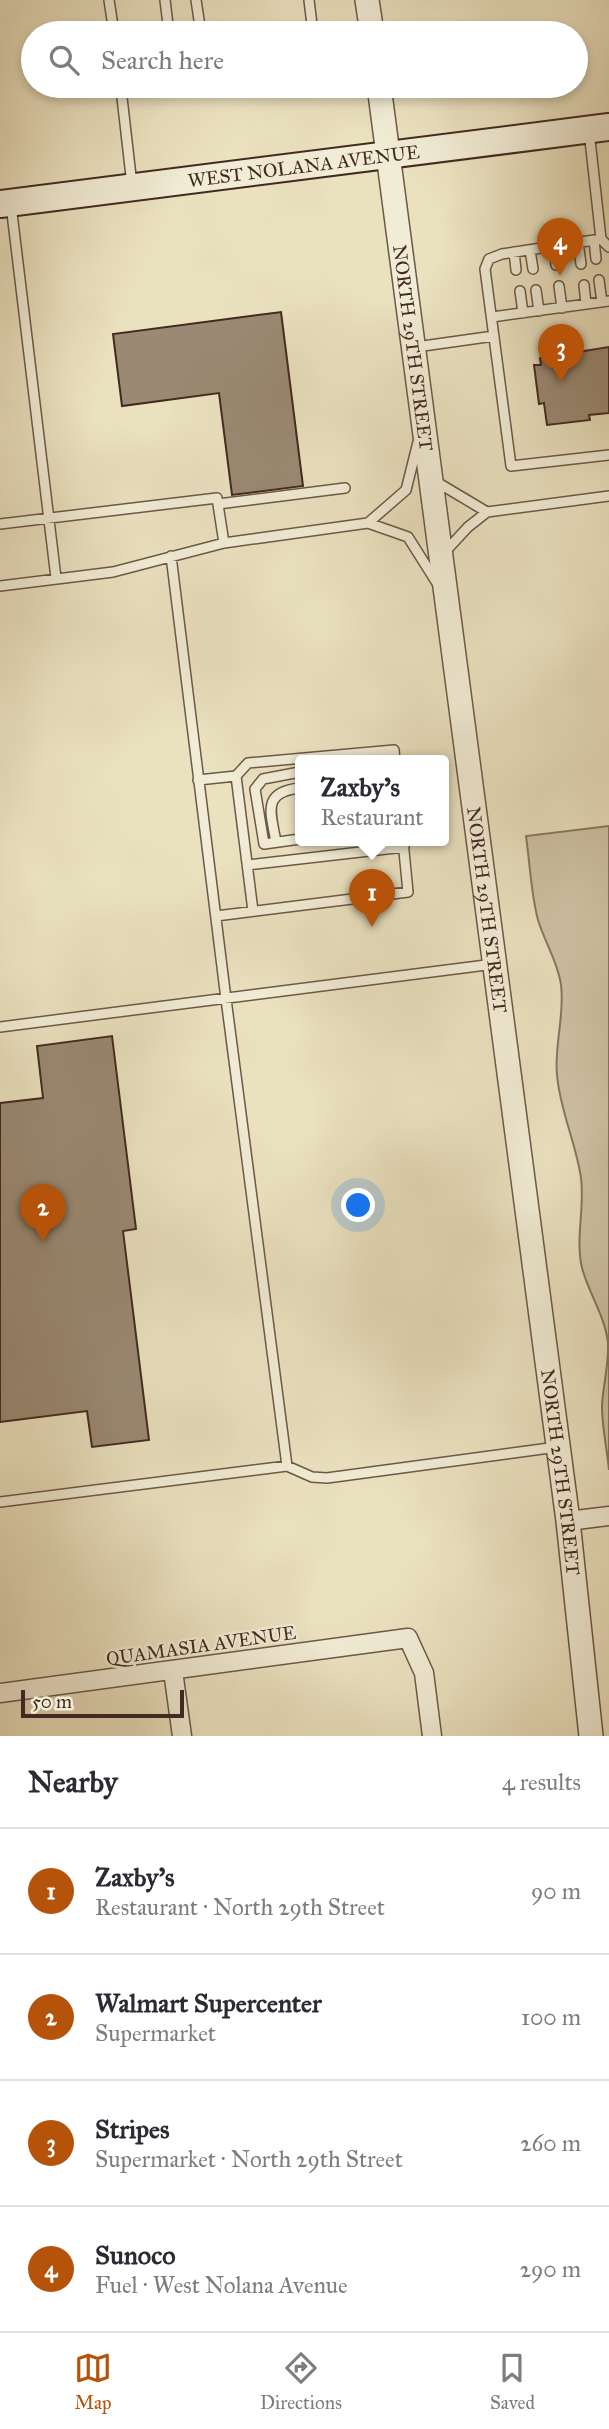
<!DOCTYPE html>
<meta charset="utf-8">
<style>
body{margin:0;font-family:"IM FELL Great Primer",serif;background:#f2f2f3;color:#2b2b33}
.scale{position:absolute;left:21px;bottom:18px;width:163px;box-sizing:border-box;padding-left:7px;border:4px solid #432a21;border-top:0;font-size:19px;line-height:24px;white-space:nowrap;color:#432a21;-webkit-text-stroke:5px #f1ecd5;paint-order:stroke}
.you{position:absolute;left:359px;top:1206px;width:24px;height:24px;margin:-18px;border:5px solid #fff;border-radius:50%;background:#1a73e8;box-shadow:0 0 0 10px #1a73e833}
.badge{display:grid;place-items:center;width:46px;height:46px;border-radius:50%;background:#b45309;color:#fff;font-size:23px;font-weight:700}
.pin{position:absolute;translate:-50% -58px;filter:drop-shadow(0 2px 4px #0008)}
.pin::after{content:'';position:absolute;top:37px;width:24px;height:21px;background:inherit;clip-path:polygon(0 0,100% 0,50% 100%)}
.popup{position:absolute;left:295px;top:755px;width:154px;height:91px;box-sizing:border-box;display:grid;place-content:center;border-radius:7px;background:#fff;filter:drop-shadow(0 2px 5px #0005);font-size:23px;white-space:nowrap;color:#7c7c81}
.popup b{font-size:26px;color:#2b2b33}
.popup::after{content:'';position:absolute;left:50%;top:100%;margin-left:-14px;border:14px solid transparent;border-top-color:#fff}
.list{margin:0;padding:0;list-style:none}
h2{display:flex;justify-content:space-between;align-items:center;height:91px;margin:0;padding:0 28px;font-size:30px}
h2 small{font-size:23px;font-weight:400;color:#7c7c81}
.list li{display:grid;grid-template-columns:46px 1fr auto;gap:21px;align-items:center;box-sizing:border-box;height:126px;padding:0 28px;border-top:2px solid #e1e1e2}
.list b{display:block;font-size:26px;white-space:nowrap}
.list p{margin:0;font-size:23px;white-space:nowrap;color:#7c7c81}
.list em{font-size:23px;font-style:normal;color:#7c7c81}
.icon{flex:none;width:38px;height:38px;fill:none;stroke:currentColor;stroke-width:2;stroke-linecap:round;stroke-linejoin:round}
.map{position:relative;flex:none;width:609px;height:1736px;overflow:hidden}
.search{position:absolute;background:#fff;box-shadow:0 4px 10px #0003;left:21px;right:21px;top:21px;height:77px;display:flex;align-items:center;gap:18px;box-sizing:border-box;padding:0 24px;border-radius:38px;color:#7c7c81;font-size:26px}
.sheet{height:595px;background:#fff}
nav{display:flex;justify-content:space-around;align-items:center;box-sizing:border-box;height:98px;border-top:2px solid #e1e1e2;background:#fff;font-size:19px;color:#7c7c81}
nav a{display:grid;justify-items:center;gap:4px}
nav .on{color:#b45309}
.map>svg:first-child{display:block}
</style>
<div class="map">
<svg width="609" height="1736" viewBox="0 0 609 1736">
<rect width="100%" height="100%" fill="#eae1bf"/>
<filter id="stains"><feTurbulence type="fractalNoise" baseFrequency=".00286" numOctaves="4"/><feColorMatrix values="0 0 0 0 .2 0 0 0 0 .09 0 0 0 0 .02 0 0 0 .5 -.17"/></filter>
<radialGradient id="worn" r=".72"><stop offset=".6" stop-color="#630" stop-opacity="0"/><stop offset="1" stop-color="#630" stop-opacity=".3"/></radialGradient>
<!-- green -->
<path fill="#cec2a4" stroke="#887662" stroke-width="2" d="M 609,826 L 609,1470 C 607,1449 602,1427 602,1406 C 603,1385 609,1365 608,1343 C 605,1316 589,1294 582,1268 C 575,1239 585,1208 581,1178 C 576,1143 560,1111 557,1075 C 554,1045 565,1015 561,985 C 558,962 545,943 538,920 C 531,894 530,864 526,836 Z"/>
<!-- building -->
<path fill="#9a8973" stroke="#432a21" stroke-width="2" d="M 281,312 L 303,486 L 232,495 L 219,393 L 122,406 L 113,334 Z
M 609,347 L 609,413 L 589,415 L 590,420 L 547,425 L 544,403 L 539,404 L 534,365 L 541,365 L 540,358 Z
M 112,1036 L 136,1229 L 123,1231 L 149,1440 L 92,1447 L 87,1411 L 0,1422 L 0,1103 L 43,1098 L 37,1046 Z"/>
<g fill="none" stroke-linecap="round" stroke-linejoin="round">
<!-- service casing -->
<g stroke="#6d5848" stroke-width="12">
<path id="service" d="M 109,0 L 114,33
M 165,0 L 169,33
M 196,0 L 201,33
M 309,0 L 313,33
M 589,131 L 601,239 L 609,247
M 132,185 L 121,89 L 144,86
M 11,205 L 56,578
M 601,239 L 502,254 L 489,259 L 485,269 L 511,466 L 609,455
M 594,240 L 596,259
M 578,242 L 581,264
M 554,246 L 556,265
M 530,250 L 533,269
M 514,252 L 516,270
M 599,280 L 602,302
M 584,285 L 586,304
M 559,286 L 562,308
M 536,290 L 539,311
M 520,291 L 523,313
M 492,317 L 609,301
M 416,347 L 494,336
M 435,481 L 487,512
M 218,504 L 345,488
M 368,523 L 406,490 L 418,442
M 0,524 L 217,498 L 224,543
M 443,554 L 468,527 L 487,512 L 609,496
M 171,556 L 226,999 L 287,1466
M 0,586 L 113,572 L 224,543 L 368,523 L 408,537 L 437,583
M 300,772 L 263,779 L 255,789 L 264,844 L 300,839
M 236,776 L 253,911
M 198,780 L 236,776 L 248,763 L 394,750 L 395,761
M 276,842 C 271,813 261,792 300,788
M 248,865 L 404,847
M 216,916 L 408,892 L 403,841
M 0,1027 L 494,964
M 0,1502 L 287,1466 L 312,1477 L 327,1478 L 557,1447"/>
</g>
<!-- minor casing -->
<g stroke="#6d5848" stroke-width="21">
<path id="minor" d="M 568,1521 L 609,1516
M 173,1671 L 182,1736
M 0,1693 L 408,1638 L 424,1673 L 432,1736"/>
</g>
<!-- tertiary casing -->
<g stroke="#6d5848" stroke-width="26">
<g id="tertiary">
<path d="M 367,0 L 372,33"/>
<path id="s1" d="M 379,86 L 568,1521 L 591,1736"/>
</g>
</g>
<!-- secondary casing -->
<g stroke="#432a21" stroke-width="30">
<g id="secondary">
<path id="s2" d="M 0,204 L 609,127"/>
</g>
</g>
<!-- service -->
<use href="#service" stroke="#f1ecd5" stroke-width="9"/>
<!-- minor -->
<use href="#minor" stroke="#f1ecd5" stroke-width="18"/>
<!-- tertiary -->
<use href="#tertiary" stroke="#f1ecd5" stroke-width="23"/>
<!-- secondary -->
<use href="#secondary" stroke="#f1ecd5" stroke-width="26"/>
</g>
<g text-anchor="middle" stroke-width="5" stroke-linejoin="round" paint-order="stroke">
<!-- street labels -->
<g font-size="19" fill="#432a21" stroke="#f1ecd5">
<text dy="7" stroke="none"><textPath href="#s2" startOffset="306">WEST NOLANA AVENUE</textPath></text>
<text dy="7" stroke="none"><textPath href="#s1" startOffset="264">NORTH 29TH STREET</textPath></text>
<text dy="7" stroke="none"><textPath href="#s1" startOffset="831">NORTH 29TH STREET</textPath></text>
<text dy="7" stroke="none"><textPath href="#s1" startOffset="1398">NORTH 29TH STREET</textPath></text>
<text transform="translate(201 1645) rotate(-8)" y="7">QUAMASIA AVENUE</text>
</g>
</g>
<rect width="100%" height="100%" filter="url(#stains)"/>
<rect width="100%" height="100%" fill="url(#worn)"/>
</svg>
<div class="scale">50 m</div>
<div class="you"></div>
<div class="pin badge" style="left:372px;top:927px">1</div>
<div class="popup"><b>Zaxby's</b>Restaurant</div>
<div class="pin badge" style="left:43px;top:1242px">2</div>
<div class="pin badge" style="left:561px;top:382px">3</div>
<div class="pin badge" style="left:560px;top:276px">4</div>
<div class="search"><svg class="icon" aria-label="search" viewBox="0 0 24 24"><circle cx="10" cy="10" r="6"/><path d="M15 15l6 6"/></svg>Search here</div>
</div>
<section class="sheet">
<h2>Nearby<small>4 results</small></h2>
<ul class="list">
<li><span class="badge">1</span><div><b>Zaxby's</b><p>Restaurant · North 29th Street</p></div><em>90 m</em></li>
<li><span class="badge">2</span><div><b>Walmart Supercenter</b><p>Supermarket</p></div><em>100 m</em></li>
<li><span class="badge">3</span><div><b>Stripes</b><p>Supermarket · North 29th Street</p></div><em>260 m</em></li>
<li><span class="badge">4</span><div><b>Sunoco</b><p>Fuel · West Nolana Avenue</p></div><em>290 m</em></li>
</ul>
</section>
<nav>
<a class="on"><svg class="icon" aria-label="map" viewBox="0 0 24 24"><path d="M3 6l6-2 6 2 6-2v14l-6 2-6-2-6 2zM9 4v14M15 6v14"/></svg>Map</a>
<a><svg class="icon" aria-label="directions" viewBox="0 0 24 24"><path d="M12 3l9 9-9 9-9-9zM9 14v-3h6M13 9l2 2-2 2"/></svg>Directions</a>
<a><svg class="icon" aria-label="saved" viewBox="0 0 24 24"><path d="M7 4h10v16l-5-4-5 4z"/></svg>Saved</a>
</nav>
